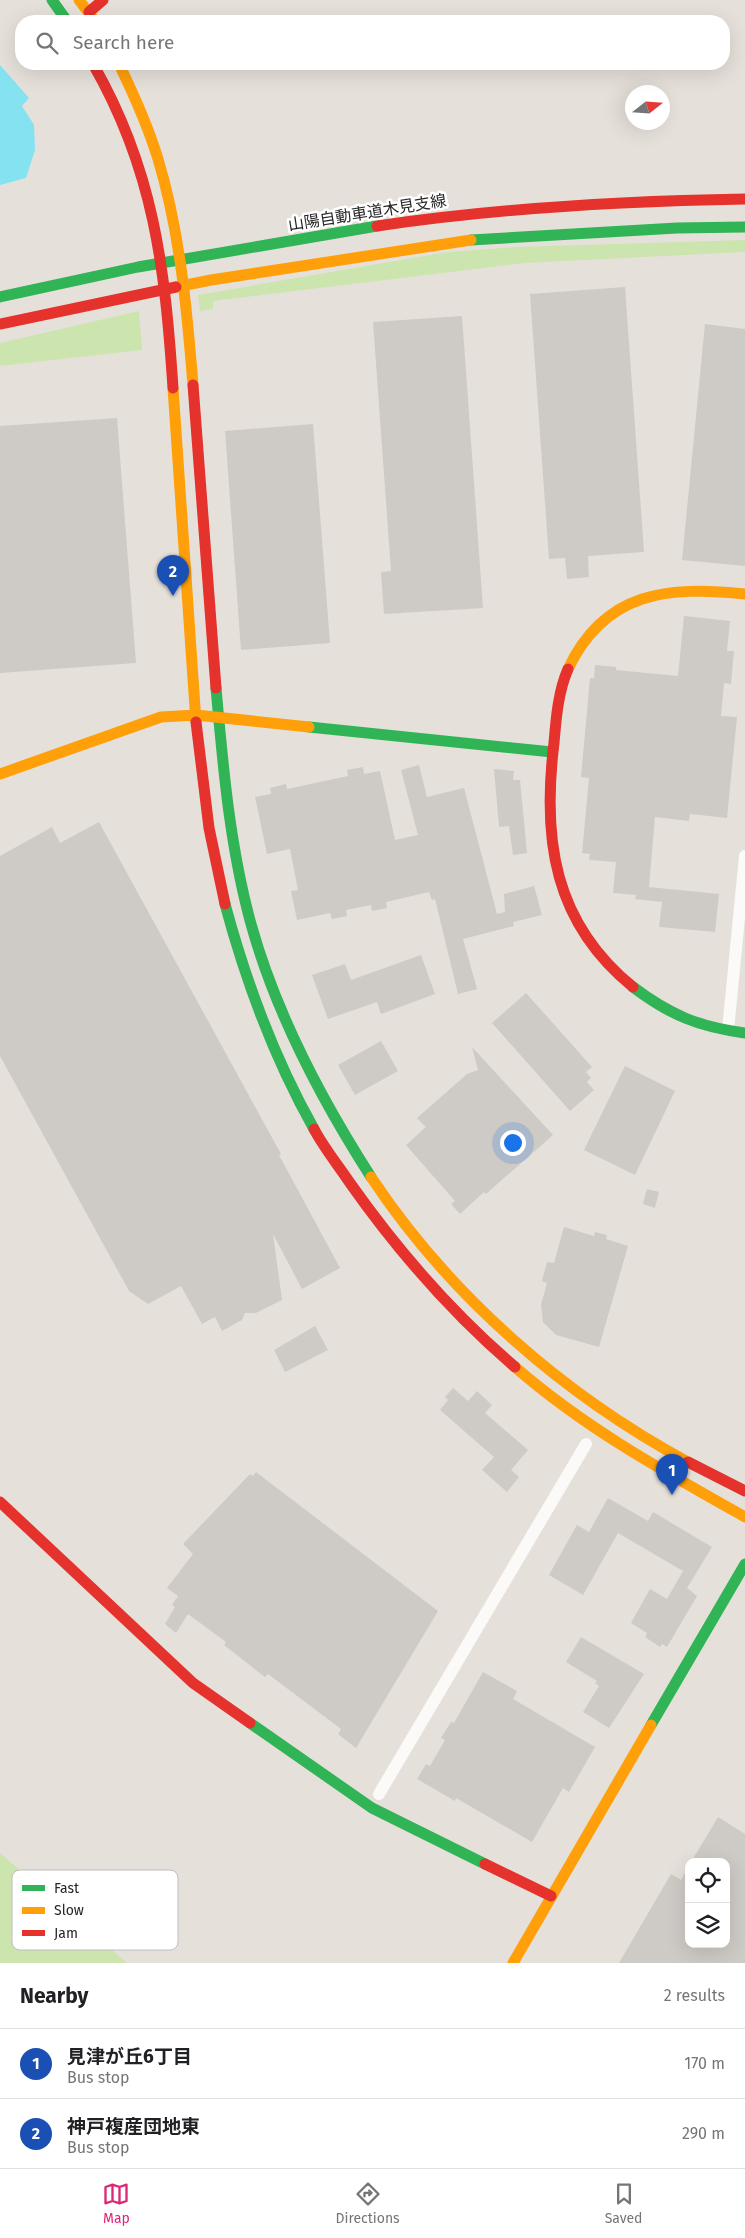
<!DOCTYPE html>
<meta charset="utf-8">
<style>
body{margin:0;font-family:"Fira Sans","Noto Sans JP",sans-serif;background:#f6f6f6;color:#202124}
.controls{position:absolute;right:15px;bottom:15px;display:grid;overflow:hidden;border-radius:10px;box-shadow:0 5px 20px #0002}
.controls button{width:45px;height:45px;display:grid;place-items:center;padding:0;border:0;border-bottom:1px solid #e0e0e0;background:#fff;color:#202124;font:25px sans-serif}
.compass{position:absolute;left:625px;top:85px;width:45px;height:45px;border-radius:50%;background:#fff;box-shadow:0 5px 20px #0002;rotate:73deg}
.you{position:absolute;left:512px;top:1142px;width:18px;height:18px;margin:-12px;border:4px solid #fff;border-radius:50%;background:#1a73e8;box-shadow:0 0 0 8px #1a73e833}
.badge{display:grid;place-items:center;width:32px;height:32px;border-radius:50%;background:#db2777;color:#fff;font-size:16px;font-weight:700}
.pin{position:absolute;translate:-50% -41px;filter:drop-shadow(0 1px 2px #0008)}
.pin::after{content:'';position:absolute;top:26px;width:18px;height:15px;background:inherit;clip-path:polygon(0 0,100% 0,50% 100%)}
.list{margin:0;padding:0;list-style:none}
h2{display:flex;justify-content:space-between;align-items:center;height:65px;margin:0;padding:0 20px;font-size:21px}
h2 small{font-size:16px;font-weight:400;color:#757577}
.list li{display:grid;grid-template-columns:32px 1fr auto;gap:15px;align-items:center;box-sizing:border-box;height:70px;padding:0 20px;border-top:1px solid #e0e0e0}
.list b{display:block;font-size:19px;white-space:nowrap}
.list p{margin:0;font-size:16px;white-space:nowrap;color:#757577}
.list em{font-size:16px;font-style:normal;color:#757577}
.icon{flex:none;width:28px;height:28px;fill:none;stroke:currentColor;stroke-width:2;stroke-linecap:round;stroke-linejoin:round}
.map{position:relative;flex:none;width:745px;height:1963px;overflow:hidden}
.search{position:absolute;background:#fff;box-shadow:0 5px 20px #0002;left:15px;right:15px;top:15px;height:55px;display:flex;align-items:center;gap:12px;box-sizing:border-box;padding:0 18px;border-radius:20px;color:#757577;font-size:19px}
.sheet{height:205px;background:#fff}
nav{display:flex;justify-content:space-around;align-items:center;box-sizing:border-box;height:70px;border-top:1px solid #e0e0e0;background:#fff;font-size:14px;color:#757577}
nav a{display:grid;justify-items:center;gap:2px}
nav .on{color:#db2777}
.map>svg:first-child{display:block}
</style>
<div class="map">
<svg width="745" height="1963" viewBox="0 0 745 1963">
<rect width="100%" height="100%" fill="#e6e0da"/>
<!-- green -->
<path fill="#cce5ae" d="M 745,240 L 745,252 L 525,263 L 213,301 L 213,309 L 200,311 L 198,295 L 448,252 L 517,247 Z
M 139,311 L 142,350 L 0,366 L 0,343 Z
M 0,1853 L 127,1963 L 0,1963 Z"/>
<!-- water -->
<path fill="#84e2f1" d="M 0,65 L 29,98 L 22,106 L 34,125 L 35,150 L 26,178 L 0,185 Z"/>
<!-- building -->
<path fill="#cecac5" d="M 625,287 L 644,552 L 588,556 L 589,577 L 567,579 L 565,558 L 549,559 L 530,294 Z
M 462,316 L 483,608 L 384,614 L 381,572 L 391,571 L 373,322 Z
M 705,324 L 745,329 L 745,566 L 682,560 Z
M 117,418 L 136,663 L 0,673 L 0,426 Z
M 313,424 L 330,643 L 241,650 L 225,431 Z
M 684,616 L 730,621 L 727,651 L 734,651 L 731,684 L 724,683 L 721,716 L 737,717 L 727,818 L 690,814 L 689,821 L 655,817 L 649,887 L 719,894 L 715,932 L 659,927 L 662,902 L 635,899 L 636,895 L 613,893 L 616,862 L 589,860 L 590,854 L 582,853 L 589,778 L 581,777 L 590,678 L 594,678 L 595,665 L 616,667 L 616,670 L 678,676 Z
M 419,765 L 427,797 L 464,788 L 497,914 L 505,912 L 504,894 L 534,886 L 542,915 L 513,922 L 514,926 L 463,939 L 477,989 L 458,994 L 435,899 L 432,900 L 429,892 L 386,902 L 387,908 L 372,911 L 371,905 L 346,910 L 347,916 L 332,919 L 330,913 L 297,920 L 291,891 L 298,890 L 290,849 L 267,854 L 255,797 L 271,794 L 270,788 L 286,784 L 287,789 L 348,776 L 347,770 L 363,767 L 364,774 L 380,771 L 395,840 L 418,835 L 401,770 Z
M 494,769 L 514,771 L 513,780 L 520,780 L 527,853 L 513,855 L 509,826 L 499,827 Z
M 99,822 L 281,1154 L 279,1155 L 340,1268 L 302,1289 L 273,1234 L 282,1300 L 256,1313 L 245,1313 L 242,1320 L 222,1331 L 215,1317 L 202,1324 L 181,1286 L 148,1304 L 129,1291 L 0,1056 L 0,856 L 52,827 L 60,843 Z
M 421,955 L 435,994 L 381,1014 L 377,1002 L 328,1019 L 312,975 L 345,964 L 351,980 Z
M 526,993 L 592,1067 L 586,1072 L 591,1078 L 587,1082 L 594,1090 L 570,1111 L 492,1023 Z
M 381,1041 L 398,1071 L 355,1095 L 338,1065 Z
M 472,1047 L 553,1135 L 486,1194 L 484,1192 L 460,1214 L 451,1204 L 455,1201 L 406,1145 L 426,1127 L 417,1118 L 467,1074 L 478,1070 Z
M 625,1066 L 675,1091 L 635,1175 L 584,1150 Z
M 647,1189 L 659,1192 L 655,1208 L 643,1204 Z
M 564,1227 L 594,1236 L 595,1232 L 607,1235 L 606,1239 L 628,1246 L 599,1347 L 556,1335 L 543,1322 L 541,1305 L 547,1283 L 542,1281 L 547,1262 L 554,1263 Z
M 315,1326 L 328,1350 L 285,1372 L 274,1350 Z
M 453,1388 L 468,1401 L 477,1391 L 492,1405 L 485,1413 L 528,1450 L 511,1470 L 519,1477 L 507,1492 L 482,1470 L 494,1457 L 440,1410 L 448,1400 L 445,1397 Z
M 256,1472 L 438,1611 L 356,1748 L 338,1734 L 341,1729 L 268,1674 L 265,1677 L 224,1645 L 226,1642 L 188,1614 L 176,1633 L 165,1624 L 175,1607 L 172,1605 L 178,1596 L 167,1588 L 193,1554 L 183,1544 L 250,1474 L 253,1476 Z
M 608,1498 L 648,1521 L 653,1512 L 712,1547 L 687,1588 L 697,1596 L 667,1647 L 662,1644 L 660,1647 L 645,1637 L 647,1633 L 631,1623 L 650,1589 L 667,1599 L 683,1571 L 618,1533 L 583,1595 L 549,1575 L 577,1525 L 589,1532 Z
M 581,1637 L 644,1674 L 609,1728 L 583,1712 L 599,1686 L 595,1683 L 597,1681 L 566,1662 Z
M 483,1672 L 517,1691 L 513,1699 L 595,1747 L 569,1792 L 563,1788 L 532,1842 L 456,1798 L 455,1801 L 417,1779 L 426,1764 L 430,1766 L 445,1740 L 441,1738 L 451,1722 L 454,1723 Z
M 718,1817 L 745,1834 L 745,1963 L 619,1963 L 671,1874 L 681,1880 L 689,1866 L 689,1944 L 726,1944 L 726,1862 L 691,1862 Z"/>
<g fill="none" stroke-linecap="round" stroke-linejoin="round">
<!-- street -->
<path stroke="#fbfaf9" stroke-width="12" d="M 728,1030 L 745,856
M 379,1794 L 586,1444"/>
<!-- fast -->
<path stroke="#30b455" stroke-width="11" d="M 52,0 L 67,21
M 471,240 L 677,228 L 745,227
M 0,297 L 138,267 L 377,226
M 216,688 C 223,767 230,848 251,924 C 276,1014 321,1099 371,1177
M 309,727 L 552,752
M 225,904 C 246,982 274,1058 314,1129
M 633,987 C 670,1015 699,1027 745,1033
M 250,1723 L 372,1808 L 485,1864
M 651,1725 L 745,1564"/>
<!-- slow -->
<path stroke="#ff9f0a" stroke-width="11" d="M 79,0 L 95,21
M 119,64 C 134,95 148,126 158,159 C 180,232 187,310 193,385
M 176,287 L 211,280 L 471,240
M 173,388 L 196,722
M 568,669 C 605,591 668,586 745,594
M 0,774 L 161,717 L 196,715 L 309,727
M 371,1177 C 450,1296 564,1395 688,1462
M 515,1367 C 585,1428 665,1472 745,1517
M 513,1963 L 651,1725"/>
<!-- jam -->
<path stroke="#e5322d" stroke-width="11" d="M 89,12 L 103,0
M 93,64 C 154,170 165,268 173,388
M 377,226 C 499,208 622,201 745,199
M 0,324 L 176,287
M 193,385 L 216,688
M 568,669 C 558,692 556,719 554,743 C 542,840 554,923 633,987
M 196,722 L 209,828 L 225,904
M 314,1129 C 324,1148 338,1165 350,1183 C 398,1251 452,1313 515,1367
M 688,1462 L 745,1491
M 0,1502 L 193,1683 L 250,1723
M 485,1864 L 551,1896"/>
</g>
<g text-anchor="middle" stroke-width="5" stroke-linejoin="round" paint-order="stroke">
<!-- street labels -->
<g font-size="16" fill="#262626" stroke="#fff">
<text transform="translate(367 212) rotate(-9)" y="6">山陽自動車道木見支線</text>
</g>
</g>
<!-- legend -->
<rect x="12" y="1870" width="166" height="80" rx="8" fill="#fff" stroke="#bebebe" stroke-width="1"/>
<rect x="22" y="1885" width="23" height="6" fill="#30b455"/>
<rect x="22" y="1907" width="23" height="7" fill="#ff9f0a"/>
<rect x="22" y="1930" width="23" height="6" fill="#e5322d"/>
<g font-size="14" fill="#262626">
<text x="54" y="1893">Fast</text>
<text x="54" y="1915">Slow</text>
<text x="54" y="1938">Jam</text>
</g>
</svg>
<div class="controls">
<button><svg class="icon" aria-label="locate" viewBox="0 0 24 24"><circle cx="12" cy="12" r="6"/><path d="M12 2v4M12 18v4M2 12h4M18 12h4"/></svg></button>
<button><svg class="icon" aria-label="layers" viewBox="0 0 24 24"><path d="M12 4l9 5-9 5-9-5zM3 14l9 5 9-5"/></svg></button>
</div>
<svg class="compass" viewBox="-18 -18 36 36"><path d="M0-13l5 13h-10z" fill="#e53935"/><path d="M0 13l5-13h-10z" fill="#757577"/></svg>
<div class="you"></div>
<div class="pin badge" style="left:672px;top:1495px;background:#1a4fb4">1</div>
<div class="pin badge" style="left:173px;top:596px;background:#1a4fb4">2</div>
<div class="search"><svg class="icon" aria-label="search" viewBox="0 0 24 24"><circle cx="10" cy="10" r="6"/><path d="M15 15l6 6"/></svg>Search here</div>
</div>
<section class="sheet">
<h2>Nearby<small>2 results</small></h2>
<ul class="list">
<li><span class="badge" style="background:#1a4fb4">1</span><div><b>見津が丘6丁目</b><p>Bus stop</p></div><em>170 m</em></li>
<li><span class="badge" style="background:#1a4fb4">2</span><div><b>神戸複産団地東</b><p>Bus stop</p></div><em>290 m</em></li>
</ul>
</section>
<nav>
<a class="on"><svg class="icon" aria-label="map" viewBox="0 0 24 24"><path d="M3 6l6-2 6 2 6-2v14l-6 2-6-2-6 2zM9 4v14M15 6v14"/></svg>Map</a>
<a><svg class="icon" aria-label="directions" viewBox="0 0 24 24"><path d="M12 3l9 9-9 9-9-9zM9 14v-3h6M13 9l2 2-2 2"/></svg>Directions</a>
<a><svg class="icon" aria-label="saved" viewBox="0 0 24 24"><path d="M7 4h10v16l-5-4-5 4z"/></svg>Saved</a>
</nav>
